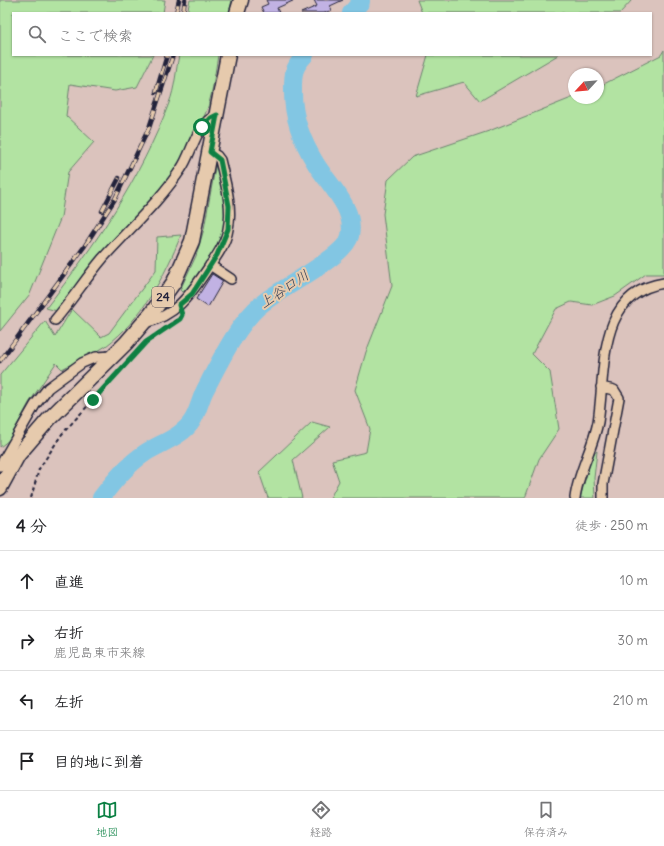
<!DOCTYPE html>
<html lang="ja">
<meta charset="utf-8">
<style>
body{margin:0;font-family:Delius,"Klee One",sans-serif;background:#f6f6f6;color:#202124}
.compass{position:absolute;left:568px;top:68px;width:36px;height:36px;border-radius:50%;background:#fff;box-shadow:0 1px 3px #0004;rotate:244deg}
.stop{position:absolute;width:12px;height:12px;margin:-9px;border:3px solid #0b8043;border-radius:50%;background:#fff}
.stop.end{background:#0b8043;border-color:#fff;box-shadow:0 1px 4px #0008}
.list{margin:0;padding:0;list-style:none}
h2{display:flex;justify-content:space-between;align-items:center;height:52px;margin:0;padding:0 16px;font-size:17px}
h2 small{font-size:13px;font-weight:400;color:#757577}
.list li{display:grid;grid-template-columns:26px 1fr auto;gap:12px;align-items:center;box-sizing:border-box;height:60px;padding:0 16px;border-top:1px solid #e0e0e0}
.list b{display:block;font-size:15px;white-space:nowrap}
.list p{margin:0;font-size:13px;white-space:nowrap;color:#757577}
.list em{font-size:13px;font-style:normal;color:#757577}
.icon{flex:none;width:22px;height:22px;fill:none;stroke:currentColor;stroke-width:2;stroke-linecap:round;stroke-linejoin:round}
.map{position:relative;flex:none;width:664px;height:498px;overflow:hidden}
.search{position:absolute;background:#fff;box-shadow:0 1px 3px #0004;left:12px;right:12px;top:12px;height:44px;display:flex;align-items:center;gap:10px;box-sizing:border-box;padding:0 14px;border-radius:0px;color:#757577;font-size:15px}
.sheet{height:292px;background:#fff}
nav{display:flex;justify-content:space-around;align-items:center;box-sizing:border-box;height:56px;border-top:1px solid #e0e0e0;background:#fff;font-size:11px;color:#757577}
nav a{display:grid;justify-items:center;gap:2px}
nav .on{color:#0b8043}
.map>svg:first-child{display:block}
</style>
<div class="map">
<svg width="664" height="498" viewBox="0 0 664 498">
<rect width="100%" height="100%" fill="#dbc3bd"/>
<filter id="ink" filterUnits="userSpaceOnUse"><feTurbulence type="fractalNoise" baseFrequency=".025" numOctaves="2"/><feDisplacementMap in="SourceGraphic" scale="8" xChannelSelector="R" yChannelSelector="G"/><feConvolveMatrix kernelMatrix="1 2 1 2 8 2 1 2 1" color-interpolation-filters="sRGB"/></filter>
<g filter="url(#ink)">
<!-- green -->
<path fill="#b2e3a2" stroke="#6a826e" d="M 0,0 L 165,0 L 163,13 L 13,13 L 13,55 L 153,55 L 137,87 L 115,91 L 70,84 L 66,116 L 94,142 L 68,172 L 61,217 L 30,294 L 0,331 Z
M 190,0 L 232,0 L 229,13 L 187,13 Z
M 417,0 L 632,0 L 620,13 L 422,13 Z
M 664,50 L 664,274 L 646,274 L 615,296 L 592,305 L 571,302 L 556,309 L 532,354 L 550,372 L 559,429 L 539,459 L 525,498 L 330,498 L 339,481 L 332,460 L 366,452 L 370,429 L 355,390 L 366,352 L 392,286 L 383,214 L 388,180 L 412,157 L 489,131 L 574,97 L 598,98 L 598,87 L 661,55 Z
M 179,55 L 218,55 C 215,72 213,91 208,107 C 199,131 182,159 167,180 L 57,311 L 46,308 C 95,245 141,178 169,103 C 175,88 176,70 179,55 Z
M 428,55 L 558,55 L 480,101 L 464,82 L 416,96 Z
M 216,163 C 221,185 230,214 222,236 C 214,257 197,276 184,294 L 180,290 L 196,256 L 204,229 Z
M 181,235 C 165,276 142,319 106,346 C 93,355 76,361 62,369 L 56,363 L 29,403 L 9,440 L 0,447 L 0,375 L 45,321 L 55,337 L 72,309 L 101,337 L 109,333 L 156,270 L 157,237 Z
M 312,422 L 330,427 L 293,460 L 302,498 L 268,498 L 259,472 Z
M 597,451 L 594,478 L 595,498 L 580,498 L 592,455 Z"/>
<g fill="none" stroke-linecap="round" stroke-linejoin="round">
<!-- river -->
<path stroke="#82c6e3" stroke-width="18" d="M 351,13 L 361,2 L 361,0
M 101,498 C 114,481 127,465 145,453 C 159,444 183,436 192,421 C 198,412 200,400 205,390 C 219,363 239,321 263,303 C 282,287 345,257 350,236 C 356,209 329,185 316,164 C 303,143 293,118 293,93 C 293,75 292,69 305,55"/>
</g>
<!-- building -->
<path fill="#c1b2e3" stroke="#22223b" d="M 266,0 L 295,0 L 277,8 L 279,13 L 264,13 L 261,7 L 268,4 Z
M 314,0 L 343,0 L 330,6 L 332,10 L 324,13 L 301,13 L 317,6 Z
M 212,274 L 223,281 L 208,307 L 196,299 Z"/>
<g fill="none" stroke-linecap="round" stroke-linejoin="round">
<!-- street casing -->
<g stroke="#22223b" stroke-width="12">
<path id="street" d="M 210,265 L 231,279
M 55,320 C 72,300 86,278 103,258 C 129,229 159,202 181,169 C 193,152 195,124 217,115
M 144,323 C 177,316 191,293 209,267 C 217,256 226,243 228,229 C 233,207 225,181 220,160 L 217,156 L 210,152
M 601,387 L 614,390 L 619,398 L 603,484 L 603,498
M 0,466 L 35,405 L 48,388 L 82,363 L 96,357 L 112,356
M 575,498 C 578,472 593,448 598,422 C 606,371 596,293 664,283"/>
</g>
<!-- primary casing -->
<g stroke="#22223b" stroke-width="17">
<path id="primary" d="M 237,13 L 241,0
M 0,488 L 18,455 L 49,419 L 126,343 L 151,314 L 174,282 L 192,241 L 228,55"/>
</g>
<!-- path -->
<path stroke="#22223b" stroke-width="2" stroke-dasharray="4 3" stroke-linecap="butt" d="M 31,498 L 39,469 L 62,434 L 146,342 L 182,316"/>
<!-- street -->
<use href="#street" stroke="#e6caad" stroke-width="9"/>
<!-- primary -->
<use href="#primary" stroke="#e6caad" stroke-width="14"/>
<!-- rail casing -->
<g stroke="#22223b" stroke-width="4.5">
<path id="rail" d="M 176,13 L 179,0
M 183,13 L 185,0
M 156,92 L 167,55
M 102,211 L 119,178
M 0,361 L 84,247 L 115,199 L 149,128 L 173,55"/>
</g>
<!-- rail -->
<use href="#rail" stroke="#e6caad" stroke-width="3" stroke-dasharray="9" stroke-linecap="butt"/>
</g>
</g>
<g fill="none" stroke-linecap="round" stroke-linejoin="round" filter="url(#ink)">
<!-- route -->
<path stroke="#0b8043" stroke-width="5" d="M 93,400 L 146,342 L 180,319 L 182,315 L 179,305 L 192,294 L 217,255 L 228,229 L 229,206 L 220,160 L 210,152 L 217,115 L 211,118 L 202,127"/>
</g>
<g text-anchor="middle" stroke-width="4" stroke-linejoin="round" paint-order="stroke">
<!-- shield labels -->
<rect fill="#e6caad" stroke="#5d545d" stroke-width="1" x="152" y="287" width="22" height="20" rx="3"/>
<g font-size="12" font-weight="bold" fill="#22223b">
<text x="163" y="301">24</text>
</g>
<!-- water labels -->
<g font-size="14" font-style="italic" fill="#303b54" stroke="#e6caad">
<text transform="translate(284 289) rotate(-34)" y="5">上谷口川</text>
</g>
</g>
</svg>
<svg class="compass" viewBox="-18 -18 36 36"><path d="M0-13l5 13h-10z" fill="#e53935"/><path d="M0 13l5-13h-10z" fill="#757577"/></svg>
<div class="stop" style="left:202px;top:127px"></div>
<div class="stop end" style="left:93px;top:400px"></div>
<div class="search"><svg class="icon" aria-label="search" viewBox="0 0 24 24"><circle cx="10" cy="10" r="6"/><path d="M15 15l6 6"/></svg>ここで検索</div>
</div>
<section class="sheet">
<h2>4 分<small>徒歩 · 250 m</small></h2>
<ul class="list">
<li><svg class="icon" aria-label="ahead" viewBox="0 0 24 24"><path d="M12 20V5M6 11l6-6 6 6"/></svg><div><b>直進</b></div><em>10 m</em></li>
<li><svg class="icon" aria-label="right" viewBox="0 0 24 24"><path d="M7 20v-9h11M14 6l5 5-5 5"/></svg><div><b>右折</b><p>鹿児島東市来線</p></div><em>30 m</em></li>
<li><svg class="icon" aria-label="left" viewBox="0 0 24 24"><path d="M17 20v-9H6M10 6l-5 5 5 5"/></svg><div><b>左折</b></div><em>210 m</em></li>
<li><svg class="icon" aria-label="arrive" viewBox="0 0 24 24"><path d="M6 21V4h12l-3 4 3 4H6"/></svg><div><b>目的地に到着</b></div></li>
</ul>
</section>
<nav>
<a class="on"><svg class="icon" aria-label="map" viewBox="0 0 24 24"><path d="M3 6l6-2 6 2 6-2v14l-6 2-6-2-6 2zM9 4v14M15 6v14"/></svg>地図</a>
<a><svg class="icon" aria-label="directions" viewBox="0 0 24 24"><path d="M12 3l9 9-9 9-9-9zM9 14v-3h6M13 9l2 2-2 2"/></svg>経路</a>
<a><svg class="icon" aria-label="saved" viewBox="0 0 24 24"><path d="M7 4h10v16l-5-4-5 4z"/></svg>保存済み</a>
</nav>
